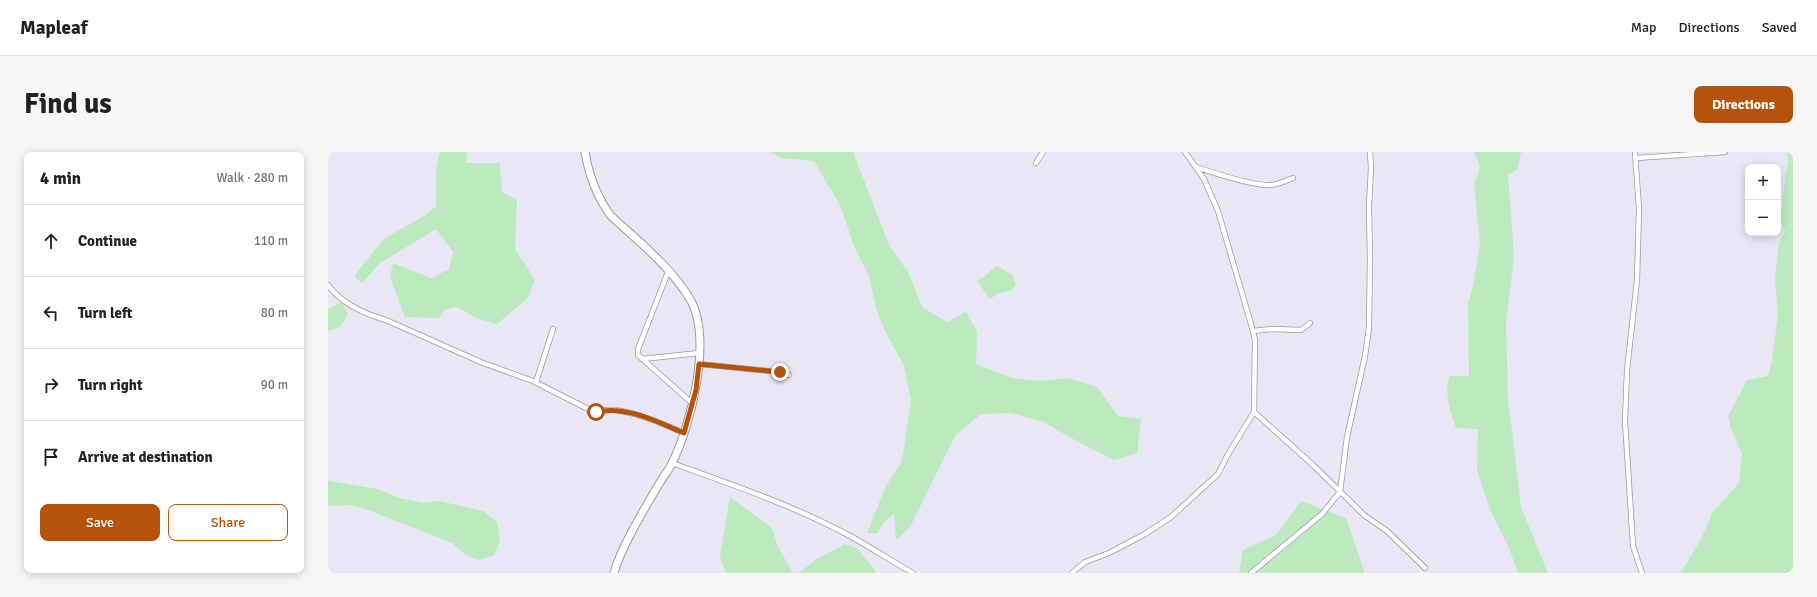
<!DOCTYPE html>
<meta charset="utf-8">
<style>
body{margin:0;font-family:Signika,sans-serif;background:#f6f6f6;color:#202124}
.controls{position:absolute;right:12px;top:12px;display:grid;overflow:hidden;border-radius:8px;box-shadow:0 2px 10px #0003}
.controls button{width:36px;height:36px;display:grid;place-items:center;padding:0;border:0;border-bottom:1px solid #e0e0e0;background:#fff;color:#202124;font:20px sans-serif}
.stop{position:absolute;width:12px;height:12px;margin:-9px;border:3px solid #b45309;border-radius:50%;background:#fff}
.stop.end{background:#b45309;border-color:#fff;box-shadow:0 1px 4px #0008}
.list{margin:0;padding:0;list-style:none}
h2{display:flex;justify-content:space-between;align-items:center;height:52px;margin:0;padding:0 16px;font-size:17px}
h2 small{font-size:13px;font-weight:400;color:#757577}
.list li{display:grid;grid-template-columns:26px 1fr auto;gap:12px;align-items:center;box-sizing:border-box;height:72px;padding:0 16px;border-top:1px solid #e0e0e0}
.list b{display:block;font-size:15px;white-space:nowrap}
.list em{font-size:13px;font-style:normal;color:#757577}
.actions{display:flex;gap:8px;padding:12px 16px}
.actions a{flex:1;padding:9px 0;border:1px solid #b45309;border-radius:8px;text-align:center;font-size:14px;color:#b45309}
.actions .main{background:#b45309;color:#fff}
.icon{flex:none;width:22px;height:22px;fill:none;stroke:currentColor;stroke-width:2;stroke-linecap:round;stroke-linejoin:round}
.map{position:relative;flex:none;width:1465px;height:421px;overflow:hidden;border-radius:8px}
header{display:flex;align-items:center;gap:24px;box-sizing:border-box;height:56px;padding:0 20px;background:#fff;border-bottom:1px solid #e0e0e0}
header strong{font-size:19px}
nav{display:flex;gap:22px;margin-inline-start:auto;font-size:14px}
.intro{display:flex;align-items:center;justify-content:space-between;box-sizing:border-box;height:96px;padding:0 24px}
h1{margin:0;font-size:28px}
.button{padding:10px 18px;border-radius:8px;background:#b45309;color:#fff;font-size:14px;font-weight:700}
main{display:flex;gap:24px;padding:0 24px}
aside{flex:1;background:#fff;border-radius:8px;box-shadow:0 2px 10px #0003}
.map>svg:first-child{display:block}
</style>
<header>
<strong>Mapleaf</strong>
<nav><a>Map</a><a>Directions</a><a>Saved</a></nav>
</header>
<div class="intro"><h1>Find us</h1><a class="button">Directions</a></div>
<main>
<aside>
<h2>4 min<small>Walk · 280 m</small></h2>
<ul class="list">
<li><svg class="icon" aria-label="ahead" viewBox="0 0 24 24"><path d="M12 20V5M6 11l6-6 6 6"/></svg><div><b>Continue</b></div><em>110 m</em></li>
<li><svg class="icon" aria-label="left" viewBox="0 0 24 24"><path d="M17 20v-9H6M10 6l-5 5 5 5"/></svg><div><b>Turn left</b></div><em>80 m</em></li>
<li><svg class="icon" aria-label="right" viewBox="0 0 24 24"><path d="M7 20v-9h11M14 6l5 5-5 5"/></svg><div><b>Turn right</b></div><em>90 m</em></li>
<li><svg class="icon" aria-label="arrive" viewBox="0 0 24 24"><path d="M6 21V4h12l-3 4 3 4H6"/></svg><div><b>Arrive at destination</b></div></li>
</ul>
<div class="actions"><a class="main">Save</a><a>Share</a></div>
</aside>
<div class="map">
<svg width="1465" height="421" viewBox="0 0 1465 421">
<rect width="100%" height="100%" fill="#e9e6f5"/>
<!-- green -->
<path fill="#bde9bf" d="M 112,0 L 139,0 L 138,11 L 172,11 L 174,40 L 189,48 L 187,97 L 207,128 L 199,147 L 169,172 L 148,166 L 129,155 L 117,157 L 111,166 L 77,165 L 62,125 L 65,111 L 103,126 L 121,117 L 125,100 L 108,77 L 52,111 L 34,131 L 27,125 L 29,120 L 56,87 L 99,62 L 108,54 L 108,19 Z
M 443,0 L 525,0 L 561,93 L 580,120 L 594,155 L 619,170 L 638,160 L 649,179 L 648,212 L 684,226 L 712,229 L 740,226 L 769,235 L 790,264 L 813,267 L 809,301 L 786,308 L 741,285 L 716,270 L 683,261 L 653,262 L 627,284 L 582,375 L 568,388 L 566,362 L 556,370 L 549,381 L 539,381 L 558,334 L 574,309 L 583,249 L 576,214 L 556,177 L 548,156 L 541,124 L 526,94 L 512,53 L 486,9 L 453,6 Z
M 1146,0 L 1193,0 L 1189,18 L 1180,22 L 1186,105 L 1178,171 L 1180,246 L 1193,355 L 1220,421 L 1190,421 L 1181,396 L 1161,355 L 1149,318 L 1150,277 L 1128,276 C 1123,261 1115,240 1122,224 L 1141,224 L 1140,151 L 1145,135 L 1152,91 L 1146,32 L 1152,15 Z
M 1458,0 L 1465,0 L 1465,421 L 1353,421 L 1375,383 L 1384,361 L 1411,331 L 1414,301 L 1403,277 L 1400,264 L 1419,228 L 1440,224 L 1444,208 L 1450,163 L 1447,126 L 1451,91 L 1457,79 L 1452,68 L 1460,6 Z
M 668,114 L 685,123 L 688,133 L 682,139 L 671,141 L 662,147 L 649,129 L 656,125 Z
M 14,150 L 20,162 L 12,175 L 0,179 L 0,157 Z
M 0,327 L 1,329 L 50,337 L 71,346 L 96,351 L 111,349 L 155,359 L 169,370 L 172,390 L 166,403 L 151,408 L 138,403 L 124,391 L 43,359 L 24,353 L 0,354 Z
M 402,345 L 444,376 L 450,395 L 465,421 L 398,421 L 392,405 Z
M 973,349 L 1018,366 L 1037,421 L 911,421 L 915,398 L 948,383 Z
M 517,392 L 529,396 L 549,421 L 471,421 L 487,408 Z"/>
<g fill="none" stroke-linecap="round" stroke-linejoin="round">
<!-- street casing -->
<g stroke="#9c99a7" stroke-width="6">
<path id="street" d="M 1307,0 L 1311,57 L 1309,128 L 1299,218 L 1297,269 L 1305,394 L 1314,421
M 1308,6 L 1397,0
M 708,11 L 715,0
M 868,15 C 886,21 927,35 944,33 C 951,32 958,29 965,26
M 340,120 L 310,197 L 310,203 L 364,251
M 0,133 C 13,151 37,162 58,168 L 155,211 L 205,229 L 262,258 C 271,260 279,257 287,258 C 311,261 335,272 356,281
M 925,179 L 945,177 L 973,178 L 982,171
M 314,207 L 371,201
M 371,212 L 441,219 L 461,223
M 208,230 L 225,177
M 926,260 L 985,313 L 1036,363 L 1059,379 L 1097,416
M 344,311 C 405,333 467,354 524,385 C 545,397 564,409 585,421
M 744,421 L 757,410 L 781,401 L 817,382 L 843,365 L 890,322 L 899,304 L 926,260 L 927,188 L 923,172 L 890,59 L 876,27 L 857,0
M 923,421 L 994,362 L 1012,340 L 1019,285 L 1037,204 L 1041,176 L 1042,107 L 1041,54 L 1043,16 L 1042,0"/>
</g>
<!-- secondary casing -->
<g stroke="#9c99a7" stroke-width="9">
<path id="secondary" d="M 257,0 C 261,24 268,44 283,64 C 310,89 343,115 362,147 C 385,187 363,273 344,311 C 341,318 335,325 331,332 C 317,356 293,395 286,421"/>
</g>
<!-- street -->
<use href="#street" stroke="#fff" stroke-width="4.5"/>
<!-- secondary -->
<use href="#secondary" stroke="#fff" stroke-width="7"/>
</g>
<g fill="none" stroke-linecap="round" stroke-linejoin="round">
<!-- route -->
<path stroke="#b45309" stroke-width="5" d="M 268,260 C 297,253 330,270 356,281 L 368,238 L 371,212 L 452,220"/>
</g>
</svg>
<div class="controls">
<button>+</button>
<button>−</button>
</div>
<div class="stop" style="left:268px;top:260px"></div>
<div class="stop end" style="left:452px;top:220px"></div>
</div>
</main>
